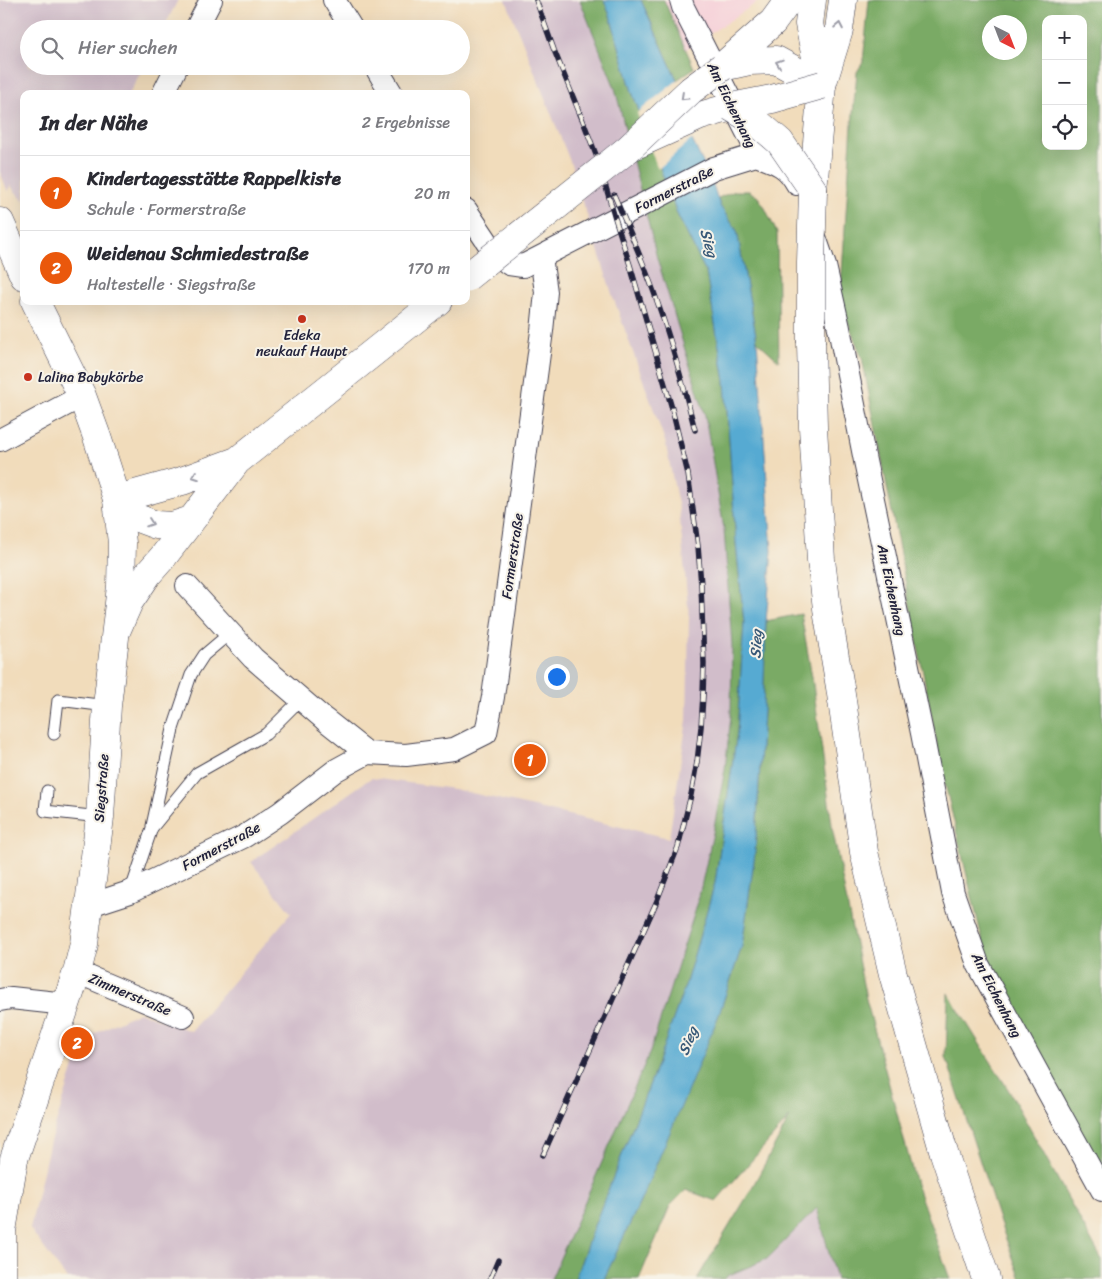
<!DOCTYPE html>
<html lang="de">
<meta charset="utf-8">
<style>
body{margin:0;font-family:Sriracha,sans-serif;background:#f7f7f7;color:#2b2b33}
.controls{position:absolute;right:15px;top:15px;display:grid;overflow:hidden;border-radius:10px;box-shadow:0 5px 20px #0002}
.controls button{width:45px;height:45px;display:grid;place-items:center;padding:0;border:0;border-bottom:1px solid #e1e1e2;background:#fff;color:#2b2b33;font:25px sans-serif}
.compass{position:absolute;left:982px;top:15px;width:45px;height:45px;border-radius:50%;background:#fff;box-shadow:0 5px 20px #0002;rotate:138deg}
.you{position:absolute;left:556px;top:676px;width:18px;height:18px;margin:-12px;border:4px solid #fff;border-radius:50%;background:#1a73e8;box-shadow:0 0 0 8px #1a73e833}
.badge{display:grid;place-items:center;width:32px;height:32px;border-radius:50%;background:#ea580c;color:#fff;font-size:16px;font-weight:700}
.pin{position:absolute;translate:-50% -50%;border:2px solid #fff;box-shadow:0 1px 5px #0006}
.list{margin:0;padding:0;list-style:none}
h2{display:flex;justify-content:space-between;align-items:center;height:65px;margin:0;padding:0 20px;font-size:21px}
h2 small{font-size:16px;font-weight:400;color:#7c7c81}
.list li{display:grid;grid-template-columns:32px 1fr auto;gap:15px;align-items:center;box-sizing:border-box;height:75px;padding:0 20px;border-top:1px solid #e1e1e2}
.list b{display:block;font-size:19px;white-space:nowrap}
.list p{margin:0;font-size:16px;white-space:nowrap;color:#7c7c81}
.list em{font-size:16px;font-style:normal;color:#7c7c81}
.icon{flex:none;width:28px;height:28px;fill:none;stroke:currentColor;stroke-width:2;stroke-linecap:round;stroke-linejoin:round}
.map{position:relative;flex:none;width:1102px;height:1279px;overflow:hidden}
.search{position:absolute;background:#fff;box-shadow:0 5px 20px #0002;left:20px;top:20px;width:450px;height:55px;display:flex;align-items:center;gap:12px;box-sizing:border-box;padding:0 18px;border-radius:28px;color:#7c7c81;font-size:19px}
.panel{position:absolute;background:#fff;box-shadow:0 5px 20px #0002;left:20px;top:90px;width:450px;height:215px;border-radius:10px}
.map>svg:first-child{display:block}
</style>
<div class="map">
<svg width="1102" height="1279" viewBox="0 0 1102 1279">
<rect width="100%" height="100%" fill="#f7f3e8"/>
<filter id="ink" filterUnits="userSpaceOnUse"><feTurbulence type="fractalNoise" baseFrequency=".02" numOctaves="2"/><feDisplacementMap in="SourceGraphic" scale="10" xChannelSelector="R" yChannelSelector="G"/><feConvolveMatrix kernelMatrix="1 2 1 2 8 2 1 2 1" color-interpolation-filters="sRGB"/></filter>
<filter id="wash" filterUnits="userSpaceOnUse"><feTurbulence type="fractalNoise" baseFrequency=".0096" numOctaves="4" result="noise"/><feDisplacementMap in="SourceGraphic" scale="20" xChannelSelector="R" yChannelSelector="G"/><feGaussianBlur stdDeviation="1.12" result="paint"/><feColorMatrix in="noise" values="0 0 0 0 0 0 0 0 0 0 0 0 0 0 0 0 0 1.4 0 .05"/><feComposite in="paint" operator="in"/></filter>
<g filter="url(#wash)">
<rect width="100%" height="100%" fill="#f1dcbb"/>
<!-- built -->
<path fill="#f6cfd8" d="M 664,0 L 761,0 L 685,50 Z"/>
<!-- industrial -->
<path fill="#d1bdca" d="M 0,0 L 178,0 L 163,29 L 29,29 L 29,66 L 144,66 L 129,94 L 24,94 L 24,201 L 13,189 L 11,185 L 8,192 L 0,172 Z
M 506,0 L 580,0 L 615,88 L 657,258 L 705,415 L 724,529 L 732,645 L 731,716 L 725,769 L 713,833 L 697,905 L 650,1052 L 551,1279 L 67,1279 L 30,1229 L 49,1145 L 83,1039 L 139,1012 L 191,1031 L 291,913 L 251,862 L 371,778 L 454,789 L 669,838 L 687,720 L 689,617 L 679,509 L 665,441 L 612,294 L 571,164 Z
M 817,1208 L 836,1279 L 725,1279 L 726,1276 L 767,1259 Z"/>
<!-- forest -->
<path fill="#7aaa65" stroke="#4e6650" fill-rule="evenodd" d="M 580,0 L 604,0 L 611,18 L 632,92 L 678,216 L 706,272 L 725,381 L 736,543 L 744,623 L 737,733 L 715,883 L 686,983 L 653,1076 L 592,1231 L 575,1279 L 551,1279 L 650,1052 L 697,905 L 713,833 L 725,769 L 731,716 L 732,645 L 724,529 L 705,415 L 657,258 L 615,88 Z
M 641,0 L 664,0 L 694,68 L 677,80 Z
M 869,0 L 1102,0 L 1102,1170 L 1066,1108 L 986,955 L 943,776 L 862,358 L 840,302 L 852,124 L 857,72 L 863,62 ZM 1046,19 L 1083,19 L 1083,146 L 1046,146 ZM 990,22 L 1020,22 L 1020,52 L 990,52 Z
M 735,191 L 749,191 L 758,197 L 764,206 L 777,233 L 779,361 L 757,341 L 737,231 L 720,206 L 718,198 Z
M 801,614 L 812,677 L 833,832 L 866,999 L 916,1184 L 950,1279 L 836,1279 L 817,1208 L 767,1259 L 727,1276 L 725,1279 L 697,1279 L 748,1195 L 790,1117 L 716,1201 L 686,1190 L 670,1206 L 639,1279 L 604,1279 L 640,1202 L 718,1017 L 742,946 L 755,853 L 763,711 L 766,621 Z
M 948,993 L 1011,1094 L 1102,1260 L 1102,1279 L 1021,1279 L 1000,1223 L 946,1057 Z"/>
<!-- water -->
<path fill="#56aad2" stroke="#3c6686" d="M 604,0 L 641,0 L 677,80 L 692,140 L 711,179 L 720,206 L 737,231 L 757,341 L 772,551 L 766,621 L 763,711 L 755,853 L 742,946 L 718,1017 L 686,1095 L 640,1202 L 604,1279 L 575,1279 L 592,1231 L 653,1076 L 686,983 L 715,883 L 737,733 L 744,623 L 736,543 L 725,381 L 706,272 L 678,216 L 632,92 L 611,18 Z"/>
<!-- pier -->
<path fill="#f1dcbb" d="M 679,79 L 694,140 L 691,140 L 658,169 L 637,113 Z"/>
</g>
<g filter="url(#ink)">
<g fill="none" stroke-linecap="round" stroke-linejoin="round">
<!-- lane casing -->
<g stroke="#413e4e" stroke-width="13">
<path id="lane" d="M 54,734 L 58,700 L 107,706
M 47,791 L 45,811 L 100,817
M 152,826 L 173,729 L 191,675 L 204,655 L 230,633
M 131,890 L 152,828 L 197,773 L 266,734 L 301,699"/>
</g>
<!-- street casing -->
<g stroke="#413e4e" stroke-width="24">
<path id="street" d="M 334,0 L 352,29
M 681,0 L 683,7 L 752,142 L 756,155
M 196,29 L 211,0
M 375,66 L 392,94
M 163,94 L 177,66
M 756,155 C 775,162 787,165 797,184
M 466,210 L 494,252 L 509,264 L 523,266 L 714,168 L 756,155
M 815,237 L 825,266 L 839,328 L 865,461 L 922,733 L 953,893 L 978,964 L 1102,1190
M 0,440 L 82,396
M 187,586 L 253,658 L 324,719 L 367,753
M 90,905 L 130,892 L 245,836 L 280,813 L 336,770 L 367,753 L 406,755 L 454,749 L 486,733 L 493,697 L 542,331 L 546,292 L 541,257
M 77,972 L 183,1017
M 0,1000 L 11,998 L 66,1004"/>
</g>
<!-- secondary casing -->
<g stroke="#413e4e" stroke-width="29">
<path id="secondary" d="M 0,222 L 24,276
M 2,1279 L 2,1231 L 14,1159 L 77,972 L 84,944 L 100,817 L 107,706 L 121,586 L 122,543 L 117,499 L 97,437 L 82,396 L 35,301"/>
</g>
<!-- primary casing -->
<g stroke="#413e4e" stroke-width="29">
<path id="primary" d="M 723,66 L 773,22 L 789,0
M 722,67 L 749,61 L 776,60 L 822,85 L 813,190
M 631,147 L 700,116 L 731,107
M 811,343 L 813,427 L 821,560 L 828,616 L 840,687 L 864,852 L 893,974 L 944,1153 L 986,1279
M 191,520 L 172,526 L 156,525 L 132,516 L 117,499 L 182,481 L 237,461
M 117,629 L 129,602 L 148,574 L 163,557 L 237,461 L 438,301"/>
</g>
<!-- highway casing -->
<g stroke="#413e4e" stroke-width="29">
<path id="highway" d="M 812,0 L 809,24 L 821,81
M 822,85 L 839,30 L 843,0"/>
</g>
<!-- lane -->
<use href="#lane" stroke="#fff" stroke-width="11"/>
<!-- street -->
<use href="#street" stroke="#fff" stroke-width="22"/>
<!-- secondary -->
<use href="#secondary" stroke="#fff" stroke-width="28"/>
<!-- primary -->
<use href="#primary" stroke="#fff" stroke-width="28"/>
<!-- highway -->
<use href="#highway" stroke="#fff" stroke-width="28"/>
<!-- rail casing -->
<g stroke="#22223b" stroke-width="5.5">
<path id="rail" d="M 536,0 L 554,50 L 582,119
M 614,195 C 629,230 645,265 657,301 C 672,343 684,387 695,430
M 543,1155 L 656,903 L 678,847 L 691,795 L 697,762 L 701,727 L 703,695 L 704,664 L 701,585 L 698,546 L 688,474 L 671,405 L 630,265 L 615,218 L 598,160 L 580,113
M 490,1279 L 498,1260"/>
</g>
<!-- rail -->
<use href="#rail" stroke="#f7f3e8" stroke-width="4" stroke-dasharray="11" stroke-linecap="butt"/>
<!-- primary-bridge casing -->
<g stroke="#413e4e" stroke-width="29" stroke-linecap="butt">
<path id="primary-bridge" d="M 731,107 L 759,124 L 780,142 L 813,190 L 811,263 L 811,343
M 466,278 L 628,149 L 691,90 L 722,67"/>
</g>
<!-- highway-bridge casing -->
<g stroke="#413e4e" stroke-width="29" stroke-linecap="butt">
<path id="highway-bridge" d="M 731,107 L 772,99 L 822,85"/>
</g>
<!-- primary-bridge -->
<use href="#primary-bridge" stroke="#fff" stroke-width="28"/>
<!-- highway-bridge -->
<use href="#highway-bridge" stroke="#fff" stroke-width="28"/>
</g>
<!-- one-way arrows -->
<defs><path id="oneway-chevron" d="M-2-3.5L2.5 0L-2 3.5" fill="none" stroke-width="1.6" stroke-linecap="round" stroke-linejoin="round" transform="scale(1.25)"/></defs>
<g stroke="#9c9ca7">
<use href="#oneway-chevron" transform="translate(839 26) rotate(-79)"/>
<use href="#oneway-chevron" transform="translate(779 63) rotate(-161)"/>
<use href="#oneway-chevron" transform="translate(684 97) rotate(137)"/>
<use href="#oneway-chevron" transform="translate(195 476) rotate(160)"/>
<use href="#oneway-chevron" transform="translate(150 523) rotate(19)"/>
</g>
</g>
<!-- markers -->
<g fill="#c8321e" stroke="#f7f3e8" stroke-width="2">
<circle cx="302" cy="319" r="5"/>
<circle cx="28" cy="377" r="5"/>
</g>
<g text-anchor="middle" stroke-width="4" stroke-linejoin="round" paint-order="stroke">
<!-- street labels -->
<g font-size="14" fill="#22223b" stroke="#f7f3e8">
<text transform="translate(732 105) rotate(64)" y="5">Am Eichenhang</text>
<text transform="translate(674 189) rotate(-27)" y="5">Formerstraße</text>
<text transform="translate(512 556) rotate(-82)" y="5">Formerstraße</text>
<text transform="translate(892 590) rotate(78)" y="5">Am Eichenhang</text>
<text transform="translate(101 788) rotate(-86)" y="5">Siegstraße</text>
<text transform="translate(221 846) rotate(-28)" y="5">Formerstraße</text>
<text transform="translate(130 994) rotate(23)" y="5">Zimmerstraße</text>
<text transform="translate(997 995) rotate(63)" y="5">Am Eichenhang</text>
</g>
<!-- poi labels -->
<g font-size="14" fill="#22223b" stroke="#f7f3e8">
<text x="302" y="340">Edeka<tspan x="302" dy="16">neukauf Haupt</tspan></text>
<text x="38" y="382" text-anchor="start">Lalina Babykörbe</text>
</g>
<!-- water labels -->
<g font-size="15" font-style="italic" fill="#375877" stroke="#f7f3e8">
<text transform="translate(709 243) rotate(74)" y="5">Sieg</text>
<text transform="translate(756 644) rotate(-87)" y="5">Sieg</text>
<text transform="translate(688 1041) rotate(-68)" y="5">Sieg</text>
</g>
</g>
</svg>
<div class="controls">
<button>+</button>
<button>−</button>
<button><svg class="icon" aria-label="locate" viewBox="0 0 24 24"><circle cx="12" cy="12" r="6"/><path d="M12 2v4M12 18v4M2 12h4M18 12h4"/></svg></button>
</div>
<svg class="compass" viewBox="-18 -18 36 36"><path d="M0-13l5 13h-10z" fill="#e53935"/><path d="M0 13l5-13h-10z" fill="#7c7c81"/></svg>
<div class="you"></div>
<div class="pin badge" style="left:530px;top:760px">1</div>
<div class="pin badge" style="left:77px;top:1043px">2</div>
<div class="search"><svg class="icon" aria-label="search" viewBox="0 0 24 24"><circle cx="10" cy="10" r="6"/><path d="M15 15l6 6"/></svg>Hier suchen</div>
<section class="panel">
<h2>In der Nähe<small>2 Ergebnisse</small></h2>
<ul class="list">
<li><span class="badge">1</span><div><b>Kindertagesstätte Rappelkiste</b><p>Schule · Formerstraße</p></div><em>20 m</em></li>
<li><span class="badge">2</span><div><b>Weidenau Schmiedestraße</b><p>Haltestelle · Siegstraße</p></div><em>170 m</em></li>
</ul>
</section>
</div>
